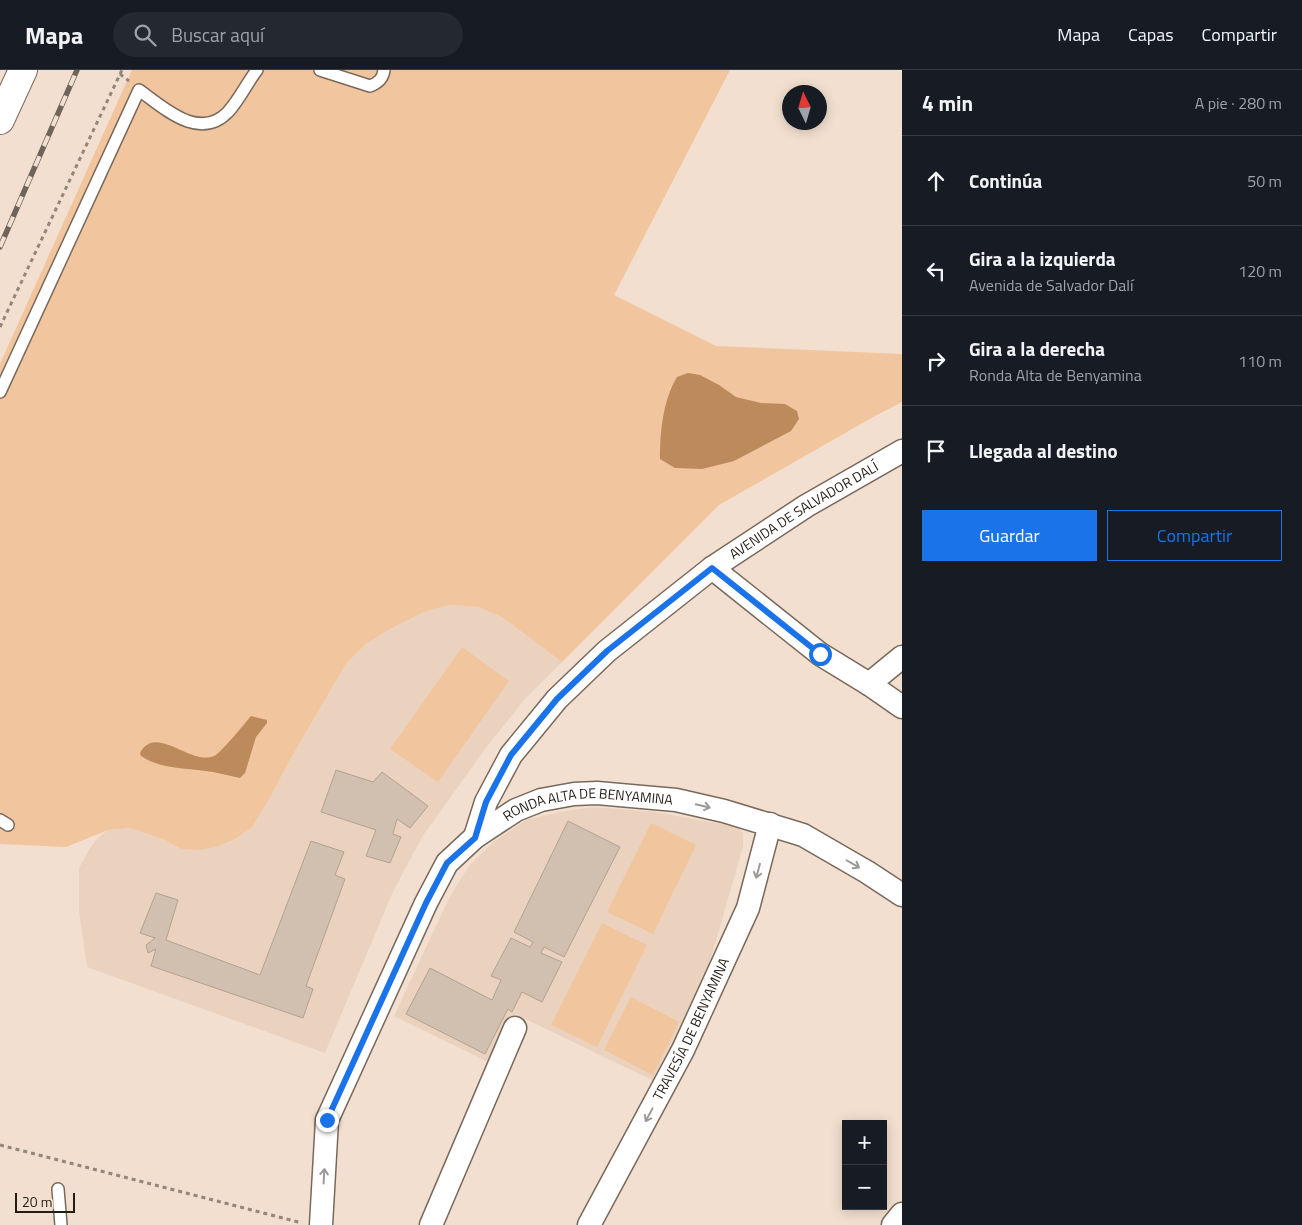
<!DOCTYPE html>
<html lang="es">
<meta charset="utf-8">
<style>
body{margin:0;font-family:"Titillium Web",sans-serif;background:#242831;color:#f1f3f6}
.controls{position:absolute;right:15px;bottom:15px;display:grid;overflow:hidden;border-radius:0px;box-shadow:0 2px 12px #0003}
.controls button{width:45px;height:45px;display:grid;place-items:center;padding:0;border:0;border-bottom:1px solid #363941;background:#171b24;color:#f1f3f6;font:25px sans-serif}
.compass{position:absolute;left:782px;top:15px;width:45px;height:45px;border-radius:50%;background:#171b24;box-shadow:0 2px 12px #0003;rotate:355deg}
.scale{position:absolute;left:15px;bottom:12px;width:60px;box-sizing:border-box;padding-left:5px;border:2px solid #231d17;border-top:0;font-size:14px;line-height:18px;white-space:nowrap;color:#231d17;-webkit-text-stroke:4px #f2dfcf;paint-order:stroke}
.stop{position:absolute;width:15px;height:15px;margin:-11px;border:4px solid #1a73e8;border-radius:50%;background:#fff}
.stop.end{background:#1a73e8;border-color:#fff;box-shadow:0 1px 5px #0008}
.list{margin:0;padding:0;list-style:none}
h2{display:flex;justify-content:space-between;align-items:center;height:65px;margin:0;padding:0 20px;font-size:21px}
h2 small{font-size:16px;font-weight:400;color:#9ea1a6}
.list li{display:grid;grid-template-columns:32px 1fr auto;gap:15px;align-items:center;box-sizing:border-box;height:90px;padding:0 20px;border-top:1px solid #363941}
.list b{display:block;font-size:19px;white-space:nowrap}
.list p{margin:0;font-size:16px;white-space:nowrap;color:#9ea1a6}
.list em{font-size:16px;font-style:normal;color:#9ea1a6}
.actions{display:flex;gap:10px;padding:15px 20px}
.actions a{flex:1;padding:11px 0;border:1px solid #1a73e8;border-radius:0px;text-align:center;font-size:18px;color:#1a73e8}
.actions .main{background:#1a73e8;color:#fff}
.icon{flex:none;width:28px;height:28px;fill:none;stroke:currentColor;stroke-width:2;stroke-linecap:round;stroke-linejoin:round}
.map{position:relative;flex:none;width:902px;height:1155px;overflow:hidden}
header{display:flex;align-items:center;gap:30px;box-sizing:border-box;height:70px;padding:0 25px;background:#171b24;border-bottom:1px solid #363941}
header strong{font-size:24px}
nav{display:flex;gap:28px;margin-inline-start:auto;font-size:18px}
.search{width:350px;height:45px;background:#242831;display:flex;align-items:center;gap:12px;box-sizing:border-box;padding:0 18px;border-radius:28px;color:#9ea1a6;font-size:19px}
main{display:flex}
aside{flex:1;background:#171b24}
.map>svg:first-child{display:block}
</style>
<header>
<strong>Mapa</strong>
<div class="search"><svg class="icon" aria-label="search" viewBox="0 0 24 24"><circle cx="10" cy="10" r="6"/><path d="M15 15l6 6"/></svg>Buscar aquí</div>
<nav><a>Mapa</a><a>Capas</a><a>Compartir</a></nav>
</header>
<main>
<div class="map">
<svg width="902" height="1155" viewBox="0 0 902 1155">
<rect width="100%" height="100%" fill="#f2dfcf"/>
<!-- built -->
<path fill="#ebd2be" d="M 451,535 L 478,537 L 502,547 L 562,592 L 525,629 L 485,679 L 422,767 L 392,824 L 325,983 L 87,897 L 79,841 L 79,798 L 90,778 L 97,769 L 108,760 L 132,758 L 165,770 L 181,779 L 216,776 L 237,768 L 252,757 L 271,726 L 292,686 L 346,594 L 366,574 L 390,559 L 426,541 Z
M 594,737 L 655,742 L 737,757 L 743,763 L 743,777 L 708,898 L 685,954 L 654,1011 L 515,944 L 490,993 L 394,946 L 450,826 L 469,796 L 493,772 L 526,750 L 559,742 Z"/>
<!-- green -->
<path fill="#f1c59e" d="M 132,0 L 730,0 L 614,225 L 716,276 L 902,284 L 902,332 L 873,347 L 719,435 L 562,592 L 502,547 L 478,537 L 451,535 L 426,541 L 390,559 L 366,574 L 346,594 L 292,686 L 271,726 L 252,757 L 237,768 L 216,777 L 199,780 L 181,779 L 165,770 L 131,758 L 108,760 L 66,777 L 0,774 L 0,294 Z
M 462,577 L 509,611 L 438,712 L 390,679 Z
M 651,753 L 696,775 L 653,864 L 607,842 Z
M 602,853 L 647,875 L 597,977 L 551,955 Z
M 631,927 L 679,952 L 653,1005 L 604,980 Z"/>
<!-- water -->
<path fill="#bc8a5b" d="M 688,303 L 700,305 L 719,315 L 736,327 L 761,333 L 785,334 L 797,341 L 799,349 L 791,361 L 734,391 L 702,399 L 675,398 L 660,389 C 660,362 663,330 677,307 Z
M 251,646 L 267,650 L 267,653 L 256,667 L 245,703 L 240,708 C 231,706 222,704 213,702 C 189,698 162,700 141,686 L 140,683 C 156,653 190,696 214,686 C 219,685 246,652 251,646 Z"/>
<!-- building -->
<path fill="#d1bfaf" stroke="#b3a192" d="M 336,700 L 373,712 L 382,702 L 428,736 L 410,758 L 397,749 L 393,764 L 401,767 L 390,793 L 366,786 L 376,760 L 321,742 Z
M 568,751 L 620,777 L 564,887 L 544,877 L 541,883 L 562,892 L 542,932 L 522,922 L 512,942 L 508,939 L 485,984 L 406,944 L 430,898 L 492,930 L 501,910 L 491,906 L 511,868 L 530,877 L 533,872 L 514,862 Z
M 311,771 L 344,782 L 335,805 L 345,809 L 306,916 L 313,919 L 303,948 L 151,896 L 156,879 L 148,883 L 146,875 L 155,868 L 140,863 L 156,823 L 178,830 L 166,870 L 260,905 Z"/>
<g fill="none" stroke-linecap="round" stroke-linejoin="round">
<!-- service casing -->
<g stroke="#79695b" stroke-width="14">
<path id="service" d="M 320,0 L 370,16 C 378,13 383,9 384,0
M 0,322 L 139,20 C 163,37 199,72 228,42 C 239,30 247,13 257,0
M 0,750 L 8,755
M 58,1119 L 61,1155"/>
</g>
<!-- minor casing -->
<g stroke="#79695b" stroke-width="25">
<g id="minor">
<path d="M 712,498 L 820,584 L 869,614 L 902,637"/>
<path d="M 869,614 L 902,587"/>
<path id="s1" d="M 475,767 L 486,732 L 511,685 L 557,629 L 607,581 L 712,498 L 806,436 L 902,381"/>
<path id="s2" d="M 321,1155 L 327,1050 L 426,833 L 447,793 L 475,767 L 516,740 L 541,730 L 574,724 L 597,723 L 676,730 L 724,741 L 803,765 L 867,802 L 902,825"/>
<path d="M 431,1155 L 515,958"/>
<path id="s3" d="M 589,1155 L 683,980 L 748,838 L 770,754"/>
<path d="M 893,1155 L 902,1144"/>
</g>
</g>
<!-- primary casing -->
<g stroke="#79695b" stroke-width="30">
<path id="primary" d="M 0,50 L 23,0"/>
</g>
<!-- path -->
<path stroke="#93867b" stroke-width="3" stroke-dasharray="4 4" stroke-linecap="butt" d="M 120,4 L 129,11
M 0,257 L 122,0
M 0,1075 L 302,1153"/>
<!-- service -->
<use href="#service" stroke="#fff" stroke-width="11"/>
<!-- minor -->
<use href="#minor" stroke="#fff" stroke-width="22"/>
<!-- primary -->
<use href="#primary" stroke="#fff" stroke-width="28"/>
<!-- rail casing -->
<g stroke="#6e645a" stroke-width="5.5">
<path id="rail" d="M 0,177 L 77,0"/>
</g>
<!-- rail -->
<use href="#rail" stroke="#f2dfcf" stroke-width="4" stroke-dasharray="11" stroke-linecap="butt"/>
</g>
<!-- one-way arrows -->
<defs><path id="oneway-shaft" d="M-6 0H5M1.5-3L5.5 0L1.5 3" fill="none" stroke-width="1.6" stroke-linecap="round" stroke-linejoin="round" transform="scale(1.25)"/></defs>
<g stroke="#9c9997">
<use href="#oneway-shaft" transform="translate(703 736) rotate(13)"/>
<use href="#oneway-shaft" transform="translate(853 794) rotate(30)"/>
<use href="#oneway-shaft" transform="translate(758 801) rotate(105)"/>
<use href="#oneway-shaft" transform="translate(649 1045) rotate(118)"/>
<use href="#oneway-shaft" transform="translate(324 1106) rotate(-87)"/>
</g>
<g fill="none" stroke-linecap="round" stroke-linejoin="round">
<!-- route -->
<path stroke="#1a73e8" stroke-width="6" d="M 327,1050 L 426,833 L 447,793 L 475,768 L 486,732 L 511,685 L 557,629 L 607,581 L 712,498 L 820,584"/>
</g>
<g text-anchor="middle" stroke-width="4" stroke-linejoin="round" paint-order="stroke">
<!-- street labels -->
<g font-size="14" fill="#231d17" stroke="#f2dfcf">
<text dy="5" stroke="none"><textPath href="#s1" startOffset="474">AVENIDA DE SALVADOR DALÍ</textPath></text>
<text dy="5" stroke="none"><textPath href="#s2" startOffset="549">RONDA ALTA DE BENYAMINA</textPath></text>
<text dy="5" stroke="none"><textPath href="#s3" startOffset="221">TRAVESÍA DE BENYAMINA</textPath></text>
</g>
</g>
</svg>
<div class="controls">
<button>+</button>
<button>−</button>
</div>
<svg class="compass" viewBox="-18 -18 36 36"><path d="M0-13l5 13h-10z" fill="#e53935"/><path d="M0 13l5-13h-10z" fill="#9ea1a6"/></svg>
<div class="scale">20 m</div>
<div class="stop" style="left:820px;top:584px"></div>
<div class="stop end" style="left:327px;top:1050px"></div>
</div>
<aside>
<h2>4 min<small>A pie · 280 m</small></h2>
<ul class="list">
<li><svg class="icon" aria-label="ahead" viewBox="0 0 24 24"><path d="M12 20V5M6 11l6-6 6 6"/></svg><div><b>Continúa</b></div><em>50 m</em></li>
<li><svg class="icon" aria-label="left" viewBox="0 0 24 24"><path d="M17 20v-9H6M10 6l-5 5 5 5"/></svg><div><b>Gira a la izquierda</b><p>Avenida de Salvador Dalí</p></div><em>120 m</em></li>
<li><svg class="icon" aria-label="right" viewBox="0 0 24 24"><path d="M7 20v-9h11M14 6l5 5-5 5"/></svg><div><b>Gira a la derecha</b><p>Ronda Alta de Benyamina</p></div><em>110 m</em></li>
<li><svg class="icon" aria-label="arrive" viewBox="0 0 24 24"><path d="M6 21V4h12l-3 4 3 4H6"/></svg><div><b>Llegada al destino</b></div></li>
</ul>
<div class="actions"><a class="main">Guardar</a><a>Compartir</a></div>
</aside>
</main>
